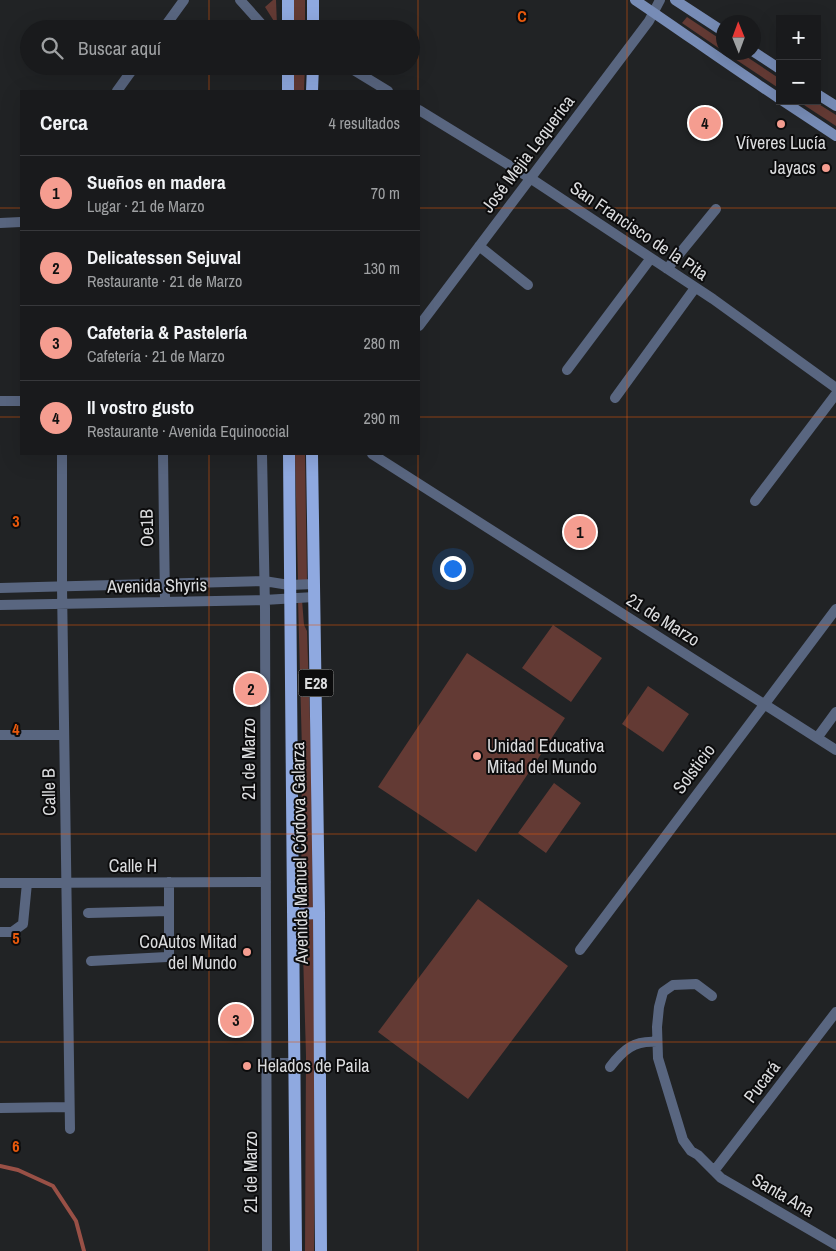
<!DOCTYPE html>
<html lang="es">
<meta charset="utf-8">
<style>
body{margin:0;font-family:"Archivo Narrow",sans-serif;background:#262729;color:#f1f3f6}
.controls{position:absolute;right:15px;top:15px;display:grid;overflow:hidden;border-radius:0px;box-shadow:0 5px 20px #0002}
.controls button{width:45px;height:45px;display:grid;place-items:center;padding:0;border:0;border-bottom:1px solid #37383b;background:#191a1c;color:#f1f3f6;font:25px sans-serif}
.compass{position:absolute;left:716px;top:15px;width:45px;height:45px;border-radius:50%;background:#191a1c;box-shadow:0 5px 20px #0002;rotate:359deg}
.you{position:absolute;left:452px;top:568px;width:18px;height:18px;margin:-12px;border:4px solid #fff;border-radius:50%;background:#1a73e8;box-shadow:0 0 0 8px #1a73e833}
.badge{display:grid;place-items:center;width:32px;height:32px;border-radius:50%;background:#f59d90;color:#111;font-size:16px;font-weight:700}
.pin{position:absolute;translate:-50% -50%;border:2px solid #fff;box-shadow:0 1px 5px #0006}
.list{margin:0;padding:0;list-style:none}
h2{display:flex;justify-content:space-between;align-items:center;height:65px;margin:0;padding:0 20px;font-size:21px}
h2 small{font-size:16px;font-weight:400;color:#9fa1a3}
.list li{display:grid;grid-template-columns:32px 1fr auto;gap:15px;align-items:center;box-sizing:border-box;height:75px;padding:0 20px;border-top:1px solid #37383b}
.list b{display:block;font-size:19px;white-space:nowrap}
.list p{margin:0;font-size:16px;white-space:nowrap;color:#9fa1a3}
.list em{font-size:16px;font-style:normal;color:#9fa1a3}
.icon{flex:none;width:28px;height:28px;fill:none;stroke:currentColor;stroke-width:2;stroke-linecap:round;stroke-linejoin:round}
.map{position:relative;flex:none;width:836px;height:1251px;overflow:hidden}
.search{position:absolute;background:#191a1c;box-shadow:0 5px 20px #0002;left:20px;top:20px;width:400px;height:55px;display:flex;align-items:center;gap:12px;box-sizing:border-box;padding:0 18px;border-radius:28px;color:#9fa1a3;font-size:19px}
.panel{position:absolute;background:#191a1c;box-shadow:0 5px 20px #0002;left:20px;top:90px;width:400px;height:365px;border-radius:0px}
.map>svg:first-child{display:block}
</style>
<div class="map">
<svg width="836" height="1251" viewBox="0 0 836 1251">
<rect width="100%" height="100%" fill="#212325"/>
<!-- green -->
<path fill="#633a34" d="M 273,0 L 276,0 L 277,26 L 265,7 Z
M 294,0 L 305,0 L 305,29 L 294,29 Z
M 687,17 L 723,41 L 723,51 L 682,23 Z
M 726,53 L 741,53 L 780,79 L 780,89 Z
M 294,66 L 305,66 L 304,91 L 293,91 Z
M 798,101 L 814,101 L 836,115 L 836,126 Z
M 295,454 L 305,454 L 307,580 L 298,580 Z
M 298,600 L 302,600 L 304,625 L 307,631 L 311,751 L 313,910 L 301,910 L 302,751 Z
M 553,625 L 602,658 L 571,702 L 522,668 Z
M 467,653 L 565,718 L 476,852 L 378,787 Z
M 648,686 L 689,714 L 663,752 L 622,724 Z
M 554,783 L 581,803 L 546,853 L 518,833 Z
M 478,899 L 568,966 L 468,1099 L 378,1032 Z
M 302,919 L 313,919 L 315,1121 L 314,1251 L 305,1251 L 306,1055 Z"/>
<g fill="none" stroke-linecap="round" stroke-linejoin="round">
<!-- stream -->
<path stroke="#995046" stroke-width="4" d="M 0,1166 L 18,1170 L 53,1186 L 76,1221 L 84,1251"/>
<!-- street -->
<path stroke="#596680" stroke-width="10" d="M 240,0 L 266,29
M 163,29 L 184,0
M 347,66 L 388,91
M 117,91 L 135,66
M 419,110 L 530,178 L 713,299 L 836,388
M 0,223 L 21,222
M 479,246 L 528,285
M 667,269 L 716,209
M 419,326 L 649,21 L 660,0
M 567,370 L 651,258
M 615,398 L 695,288
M 0,401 L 21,401
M 62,454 L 62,587 L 70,1129
M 163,454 L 165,602
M 262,454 L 265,608 L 267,1251
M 372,454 L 836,750
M 755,501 L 836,394
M 0,588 L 264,581 L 289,585 L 314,584
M 0,605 L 264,600 L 314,597
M 1,735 L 64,735
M 817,738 L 836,712
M 0,883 L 266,882
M 88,913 L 169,911
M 0,932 L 12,932 L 23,924 L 27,883
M 580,950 L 836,609
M 91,961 L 167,957 L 169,953 L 169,882
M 712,996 L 696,984 L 673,985 L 663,992 L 659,1007 L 657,1027 L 658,1058 L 683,1140 L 691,1151 L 698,1155 L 721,1178 L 836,1245
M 267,1063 L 295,1063
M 610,1067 C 623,1050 634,1040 657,1042
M 0,1108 L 69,1107
M 714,1171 L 836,1012"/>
<!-- secondary -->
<path stroke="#778cb6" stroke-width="10" d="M 635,0 C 684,33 731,67 780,99
M 675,0 L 724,32
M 754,52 L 780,69
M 817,94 L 836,106
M 783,101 L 836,136"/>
<!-- primary -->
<path stroke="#8fa9e0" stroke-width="12" d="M 313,0 L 313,29
M 288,29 L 288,0
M 288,66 L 288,91
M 312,91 L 313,66
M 289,454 L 296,1251
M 312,454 L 319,913 L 321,1251
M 294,914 L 319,913"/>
</g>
<!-- grid -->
<path fill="none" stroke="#e8590c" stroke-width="1" stroke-opacity="0.55" d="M 209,0 L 209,29M 418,0 L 418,91M 627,0 L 627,1251M 209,66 L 209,91M 0,208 L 21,208M 419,208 L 836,208M 0,417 L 21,417M 419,417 L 836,417M 209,454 L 209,1251M 418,454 L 418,1251M 0,625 L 836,625M 0,834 L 836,834M 0,1042 L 836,1042"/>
<!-- markers -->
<g fill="#f59d90" stroke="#0c0c0d" stroke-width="2">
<circle cx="781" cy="124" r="5"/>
<circle cx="826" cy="168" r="5"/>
<circle cx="477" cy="756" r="5"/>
<circle cx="247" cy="952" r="5"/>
<circle cx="247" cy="1066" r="5"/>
</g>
<g text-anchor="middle" stroke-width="4" stroke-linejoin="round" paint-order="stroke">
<!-- shield labels -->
<rect fill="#0c0c0d" stroke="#9d9e9f" stroke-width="1" x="298.5" y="669.5" width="35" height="27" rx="4"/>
<g font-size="16" font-weight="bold" fill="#dbdcde">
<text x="316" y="689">E28</text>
</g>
<!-- poi labels -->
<g font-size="18" fill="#dbdcde" stroke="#0c0c0d" text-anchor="end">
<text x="781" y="149" text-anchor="middle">Víveres Lucía</text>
<text x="816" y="174">Jayacs</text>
<text x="487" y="752" text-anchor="start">Unidad Educativa<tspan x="487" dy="21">Mitad del Mundo</tspan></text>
<text x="237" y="948">CoAutos Mitad<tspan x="237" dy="21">del Mundo</tspan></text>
<text x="257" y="1072" text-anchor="start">Helados de Paila</text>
</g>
<!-- street labels -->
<g font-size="18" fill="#dbdcde" stroke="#0c0c0d">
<text transform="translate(528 154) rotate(-53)" y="6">José Mejia Lequerica</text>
<text transform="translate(639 231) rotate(34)" y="6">San Francisco de la Pita</text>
<text transform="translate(147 528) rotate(-91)" y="6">Oe1B</text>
<text transform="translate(157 586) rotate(-1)" y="6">Avenida Shyris</text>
<text transform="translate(663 620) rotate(32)" y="6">21 de Marzo</text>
<text transform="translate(249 759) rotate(-90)" y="6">21 de Marzo</text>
<text transform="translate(694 769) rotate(-53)" y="6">Solsticio</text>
<text transform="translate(49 792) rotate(-91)" y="6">Calle B</text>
<text transform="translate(300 853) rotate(-91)" y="6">Avenida Manuel Córdova Galarza</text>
<text x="133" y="872">Calle H</text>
<text transform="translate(762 1082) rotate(-53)" y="6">Pucará</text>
<text transform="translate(251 1172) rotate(-90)" y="6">21 de Marzo</text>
<text transform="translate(783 1195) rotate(30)" y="6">Santa Ana</text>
</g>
</g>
<g font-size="16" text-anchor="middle" font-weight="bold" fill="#e8590c" stroke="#0c0c0d" stroke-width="4" stroke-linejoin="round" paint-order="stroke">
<text x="522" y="22">C</text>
<text x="16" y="527">3</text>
<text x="16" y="735">4</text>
<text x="16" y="944">5</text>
<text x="16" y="1152">6</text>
</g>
</svg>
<div class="controls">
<button>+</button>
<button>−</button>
</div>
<svg class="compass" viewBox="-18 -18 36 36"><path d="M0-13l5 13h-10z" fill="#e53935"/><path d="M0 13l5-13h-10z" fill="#9fa1a3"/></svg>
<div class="you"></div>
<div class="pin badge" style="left:580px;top:532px">1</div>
<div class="pin badge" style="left:251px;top:689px">2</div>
<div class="pin badge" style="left:236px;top:1020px">3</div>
<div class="pin badge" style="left:705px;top:123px">4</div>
<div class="search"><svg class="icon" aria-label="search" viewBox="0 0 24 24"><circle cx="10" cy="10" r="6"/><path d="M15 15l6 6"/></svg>Buscar aquí</div>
<section class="panel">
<h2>Cerca<small>4 resultados</small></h2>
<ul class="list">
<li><span class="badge">1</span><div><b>Sueños en madera</b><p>Lugar · 21 de Marzo</p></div><em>70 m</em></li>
<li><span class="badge">2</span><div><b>Delicatessen Sejuval</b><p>Restaurante · 21 de Marzo</p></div><em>130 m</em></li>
<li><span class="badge">3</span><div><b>Cafeteria &amp; Pastelería</b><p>Cafetería · 21 de Marzo</p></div><em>280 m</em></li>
<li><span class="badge">4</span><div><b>Il vostro gusto</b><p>Restaurante · Avenida Equinoccial</p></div><em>290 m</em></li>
</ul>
</section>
</div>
